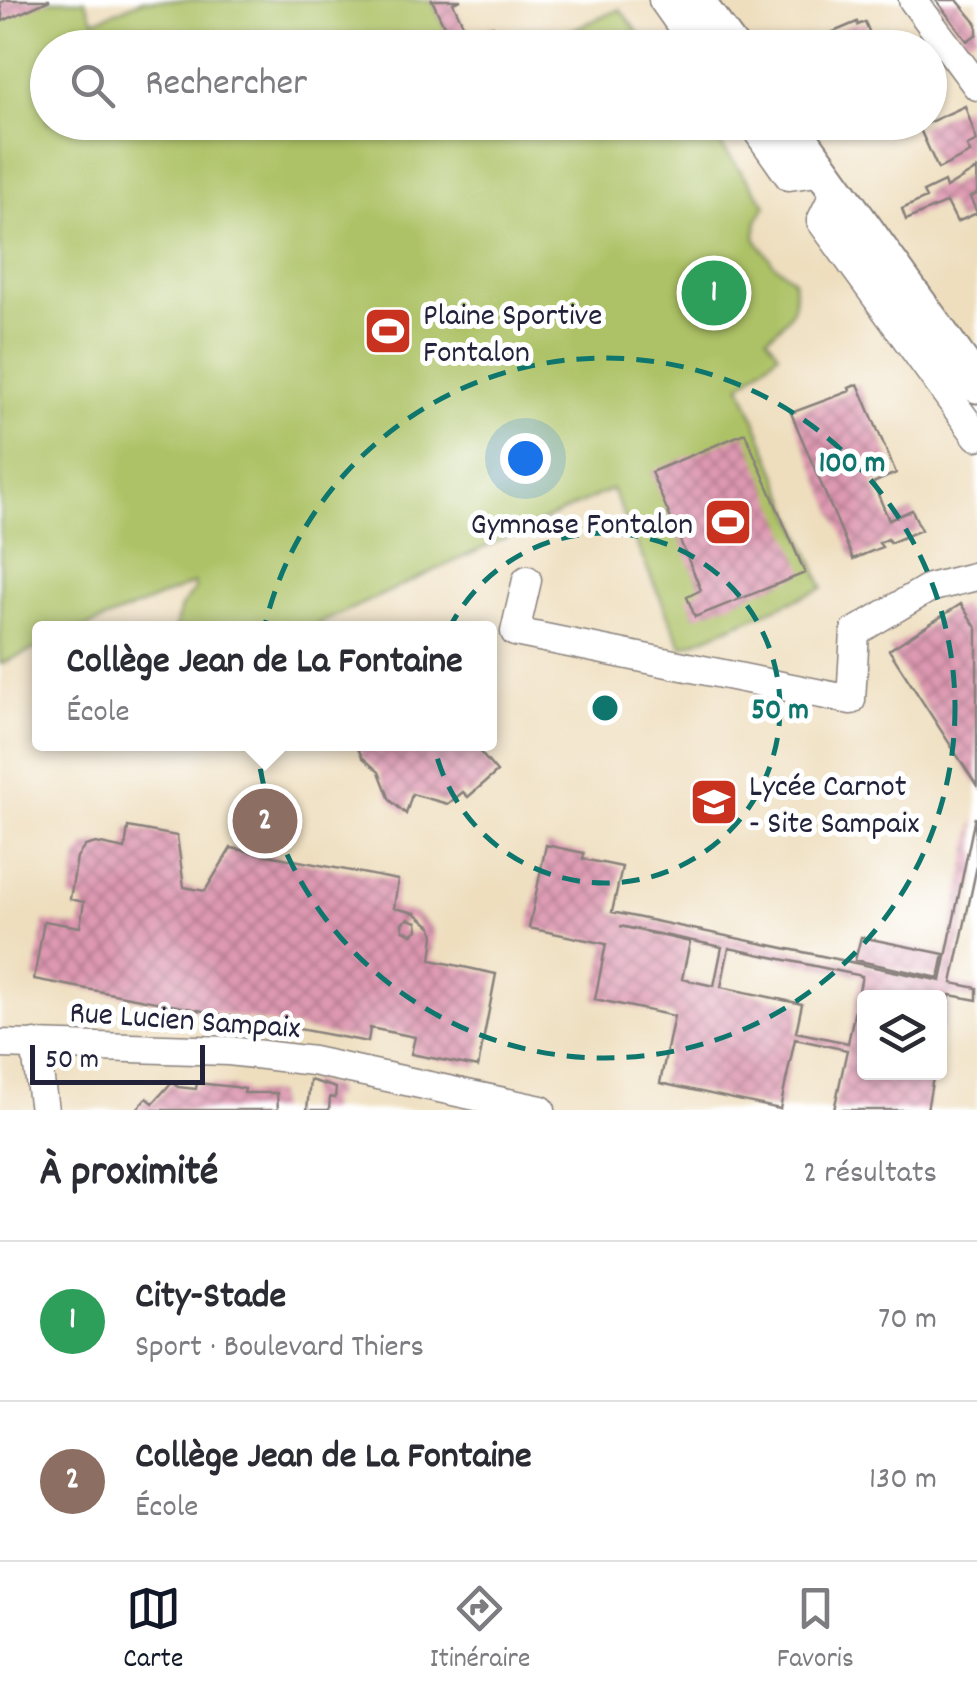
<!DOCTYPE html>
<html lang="fr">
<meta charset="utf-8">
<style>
body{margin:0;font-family:Dekko,sans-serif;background:#f7f7f7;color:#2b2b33}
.controls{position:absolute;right:30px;bottom:30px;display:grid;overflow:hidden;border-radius:10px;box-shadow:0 2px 8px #0004}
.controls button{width:90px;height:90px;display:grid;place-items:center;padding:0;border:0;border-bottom:2px solid #e1e1e2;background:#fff;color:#2b2b33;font:50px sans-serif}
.scale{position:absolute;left:30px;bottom:25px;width:175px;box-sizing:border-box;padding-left:10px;border:5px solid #22223b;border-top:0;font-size:28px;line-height:35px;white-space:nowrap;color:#22223b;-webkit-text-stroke:8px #fff;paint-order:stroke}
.you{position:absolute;left:525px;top:458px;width:35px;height:35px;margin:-25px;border:8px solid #fff;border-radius:50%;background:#1a73e8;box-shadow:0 0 0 15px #1a73e833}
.badge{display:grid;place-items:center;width:65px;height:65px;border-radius:50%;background:#111827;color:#fff;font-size:32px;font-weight:700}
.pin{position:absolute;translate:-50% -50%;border:5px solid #fff;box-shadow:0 2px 10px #0006}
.popup{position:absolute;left:32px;top:621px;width:465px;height:130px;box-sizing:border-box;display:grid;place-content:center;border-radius:10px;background:#fff;filter:drop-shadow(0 2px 8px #0005);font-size:32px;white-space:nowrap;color:#7c7c81}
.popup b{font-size:38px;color:#2b2b33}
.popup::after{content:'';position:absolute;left:50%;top:100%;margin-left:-20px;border:20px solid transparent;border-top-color:#fff}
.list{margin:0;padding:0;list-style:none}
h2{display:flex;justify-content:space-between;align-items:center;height:130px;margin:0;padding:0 40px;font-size:42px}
h2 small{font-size:32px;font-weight:400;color:#7c7c81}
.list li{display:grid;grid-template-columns:65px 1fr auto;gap:30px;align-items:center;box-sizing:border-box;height:160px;padding:0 40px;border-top:2px solid #e1e1e2}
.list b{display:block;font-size:38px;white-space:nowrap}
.list p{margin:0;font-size:32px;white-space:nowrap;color:#7c7c81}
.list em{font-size:32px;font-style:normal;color:#7c7c81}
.icon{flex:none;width:55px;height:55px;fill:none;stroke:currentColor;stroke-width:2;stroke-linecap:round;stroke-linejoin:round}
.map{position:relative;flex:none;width:977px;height:1110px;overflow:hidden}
.search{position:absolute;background:#fff;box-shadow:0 2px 8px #0004;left:30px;right:30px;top:30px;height:110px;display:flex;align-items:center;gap:25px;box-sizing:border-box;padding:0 35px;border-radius:55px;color:#7c7c81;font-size:38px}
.sheet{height:450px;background:#fff}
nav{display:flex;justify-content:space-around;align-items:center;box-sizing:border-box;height:140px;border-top:2px solid #e1e1e2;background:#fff;font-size:28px;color:#7c7c81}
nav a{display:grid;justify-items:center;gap:5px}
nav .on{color:#111827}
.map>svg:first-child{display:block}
</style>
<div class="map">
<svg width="977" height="1110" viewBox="0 0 977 1110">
<defs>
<pattern id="building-cross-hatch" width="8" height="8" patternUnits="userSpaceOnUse" patternTransform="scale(2.5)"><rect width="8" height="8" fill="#de99b1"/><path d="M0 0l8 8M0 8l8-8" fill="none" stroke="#b47c91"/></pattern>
</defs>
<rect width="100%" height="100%" fill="#fff"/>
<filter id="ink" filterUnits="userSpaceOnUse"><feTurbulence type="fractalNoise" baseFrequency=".01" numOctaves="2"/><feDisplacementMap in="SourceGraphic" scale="20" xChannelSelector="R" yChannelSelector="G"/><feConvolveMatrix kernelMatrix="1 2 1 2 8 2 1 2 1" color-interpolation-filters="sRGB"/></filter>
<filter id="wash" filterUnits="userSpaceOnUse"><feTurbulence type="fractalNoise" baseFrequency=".0048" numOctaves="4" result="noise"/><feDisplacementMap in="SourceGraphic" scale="40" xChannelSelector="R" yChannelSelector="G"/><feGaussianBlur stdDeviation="2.25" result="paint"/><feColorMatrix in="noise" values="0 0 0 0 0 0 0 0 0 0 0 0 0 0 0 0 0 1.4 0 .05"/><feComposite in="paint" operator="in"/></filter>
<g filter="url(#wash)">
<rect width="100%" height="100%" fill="#eedebe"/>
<!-- park -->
<path fill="#adc266" stroke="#687250" stroke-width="2.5" d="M 0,0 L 85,0 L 94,21 L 143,0 L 432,0 L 454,47 L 48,48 L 48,122 L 705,123 L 766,205 L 757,221 L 755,238 L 773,263 L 794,280 C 798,307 789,322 767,337 L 779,353 L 741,385 L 823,588 L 682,647 L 612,489 L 316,625 L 316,628 L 175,628 L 181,607 L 195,589 L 194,583 L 85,628 L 40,628 L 40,647 L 0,664 Z
M 620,9 L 649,47 L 532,47 Z"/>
<g id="blocks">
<!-- building -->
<path fill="url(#building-cross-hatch)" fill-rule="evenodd" d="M 6,0 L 50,0 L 3,21 L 0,3 Z
M 432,0 L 461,0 L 453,3 L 469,37 L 493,26 L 499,33 L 476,43 L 478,48 L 454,48 Z
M 936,0 L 957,0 L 977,24 L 977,34 L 967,41 Z
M 857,22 L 858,25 L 865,22 L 871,36 L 864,39 L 868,48 L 823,48 L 819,38 Z
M 965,106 L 977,141 L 967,146 L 970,153 L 938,169 L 919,127 Z
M 977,169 L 977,194 L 970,197 L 977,213 L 957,222 L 947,202 L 906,220 L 902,209 L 926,198 L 923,192 L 944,182 L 946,188 Z
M 858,384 L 896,473 L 873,483 L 889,520 L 912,510 L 921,530 L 890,543 L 888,539 L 879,543 L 882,547 L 853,559 L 791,413 L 850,391 L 849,388 Z
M 745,433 L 805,573 L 695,617 L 687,597 L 701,590 L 651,472 Z
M 961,604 L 977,629 L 977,786 L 889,650 Z
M 356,744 L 473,744 L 497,772 L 468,797 L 463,792 L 448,804 L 412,794 L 406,814 L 390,800 L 379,772 L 362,757 Z
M 975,817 L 977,866 L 952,983 L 977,988 L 977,1000 L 950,995 L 941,1038 L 940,998 L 864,998 L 864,1072 L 934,1072 L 927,1110 L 834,1110 L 847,1050 L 795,1039 L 780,1109 L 660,1083 L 674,1016 L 595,999 L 606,944 L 529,928 L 546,845 L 584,853 L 583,859 L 622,867 L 612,912 L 941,981 ZM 620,926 L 722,947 L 714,986 L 682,979 L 690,942 ZM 729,948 L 862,976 L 848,1043 L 796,1032 L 802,1004 L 721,987 Z
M 128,827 L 177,836 L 184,887 L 205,891 L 231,848 L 398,880 L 394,908 L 415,913 L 432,927 L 434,936 L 431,960 L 496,974 L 478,1067 L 411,1054 L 415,1037 L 370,1028 L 368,1042 L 34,979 L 44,921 L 80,927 L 84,902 L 70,899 L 77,857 L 85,846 L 96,843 L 125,849 ZM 408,919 L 417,922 L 418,930 L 412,934 L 403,930 L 402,923 Z
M 861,937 L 944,954 L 939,978 L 855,960 Z
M 310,1080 L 336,1088 L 335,1098 L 330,1097 L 329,1110 L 307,1110 Z
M 172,1082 L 178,1087 L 196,1089 L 197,1083 L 235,1087 L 245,1089 L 244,1093 L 277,1093 L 278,1110 L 136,1110 L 147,1098 L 153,1103 Z"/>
</g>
</g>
<g filter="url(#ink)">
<use href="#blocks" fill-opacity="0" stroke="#88807c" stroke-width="2.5"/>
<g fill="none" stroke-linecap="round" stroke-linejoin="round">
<!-- minor casing -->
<g stroke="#88807c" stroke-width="31">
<path id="minor" d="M 663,0 L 697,48
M 913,0 L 977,86
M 751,122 L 789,176 L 824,171
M 837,188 L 821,221 L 977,436
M 527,580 L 515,632 L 851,700 L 855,632 L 929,588 L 977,576
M 0,1044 L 229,1051 L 313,1061 L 541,1110
M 35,1044 L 44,1110"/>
</g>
<!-- major casing -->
<g stroke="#88807c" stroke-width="39">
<path id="major" d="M 695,0 L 731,48
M 788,122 L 977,385"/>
</g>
<!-- minor -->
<use href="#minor" stroke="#fff" stroke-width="28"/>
<!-- major -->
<use href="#major" stroke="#fff" stroke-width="35"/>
</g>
</g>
<!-- distance rings -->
<g fill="none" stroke="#0f766e" stroke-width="5" stroke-dasharray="18 12">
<circle cx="605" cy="708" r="175"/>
<circle cx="605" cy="708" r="350"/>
</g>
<!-- icons -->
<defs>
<g id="stadium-square" transform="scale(2.5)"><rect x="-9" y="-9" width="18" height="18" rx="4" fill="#c8321e" stroke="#fff"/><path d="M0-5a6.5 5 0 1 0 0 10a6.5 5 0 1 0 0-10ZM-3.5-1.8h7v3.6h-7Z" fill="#fff"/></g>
<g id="school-square" transform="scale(2.5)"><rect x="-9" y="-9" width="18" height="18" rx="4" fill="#c8321e" stroke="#fff"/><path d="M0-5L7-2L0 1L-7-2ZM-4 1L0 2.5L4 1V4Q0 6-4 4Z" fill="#fff"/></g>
</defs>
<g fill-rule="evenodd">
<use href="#stadium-square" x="388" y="331"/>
<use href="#stadium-square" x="728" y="522"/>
<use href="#school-square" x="714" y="802"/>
</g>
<g text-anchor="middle" stroke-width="10" stroke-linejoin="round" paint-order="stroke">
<!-- poi labels -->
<g font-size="32" fill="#22223b" stroke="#fff" text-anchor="start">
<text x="423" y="324">Plaine Sportive<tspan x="423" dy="37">Fontalon</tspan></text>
<text x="693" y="533" text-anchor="end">Gymnase Fontalon</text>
<text x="749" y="795">Lycée Carnot<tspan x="749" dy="37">- Site Sampaix</tspan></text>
</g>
<!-- street labels -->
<g font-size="32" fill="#22223b" stroke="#fff">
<text transform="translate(185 1018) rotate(4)" y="11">Rue Lucien Sampaix</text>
</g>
</g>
<circle cx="605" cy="708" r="15" fill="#0f766e" stroke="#fff" stroke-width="5"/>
<g font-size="30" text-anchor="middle" font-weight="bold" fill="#0f766e" stroke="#fff" stroke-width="10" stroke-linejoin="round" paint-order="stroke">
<text x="852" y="471">100 m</text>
<text x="780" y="718">50 m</text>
</g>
</svg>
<div class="controls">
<button><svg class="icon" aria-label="layers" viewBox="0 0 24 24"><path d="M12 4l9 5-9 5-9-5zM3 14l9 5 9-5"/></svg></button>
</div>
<div class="scale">50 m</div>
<div class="you"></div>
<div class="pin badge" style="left:714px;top:293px;background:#2e9e5b">1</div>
<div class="pin badge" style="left:265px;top:821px;background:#8d6e63">2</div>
<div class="popup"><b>Collège Jean de La Fontaine</b>École</div>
<div class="search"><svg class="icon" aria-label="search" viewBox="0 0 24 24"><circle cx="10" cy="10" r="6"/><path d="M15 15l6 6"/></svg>Rechercher</div>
</div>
<section class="sheet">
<h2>À proximité<small>2 résultats</small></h2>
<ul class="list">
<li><span class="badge" style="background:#2e9e5b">1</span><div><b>City-Stade</b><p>Sport · Boulevard Thiers</p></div><em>70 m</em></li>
<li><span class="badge" style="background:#8d6e63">2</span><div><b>Collège Jean de La Fontaine</b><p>École</p></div><em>130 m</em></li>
</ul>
</section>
<nav>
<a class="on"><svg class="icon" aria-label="map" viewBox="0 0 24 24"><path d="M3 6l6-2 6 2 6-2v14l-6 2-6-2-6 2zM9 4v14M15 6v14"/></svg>Carte</a>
<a><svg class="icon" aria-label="directions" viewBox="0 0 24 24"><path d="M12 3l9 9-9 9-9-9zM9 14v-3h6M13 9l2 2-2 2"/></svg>Itinéraire</a>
<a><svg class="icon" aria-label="saved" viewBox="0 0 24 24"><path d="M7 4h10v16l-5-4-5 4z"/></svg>Favoris</a>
</nav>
